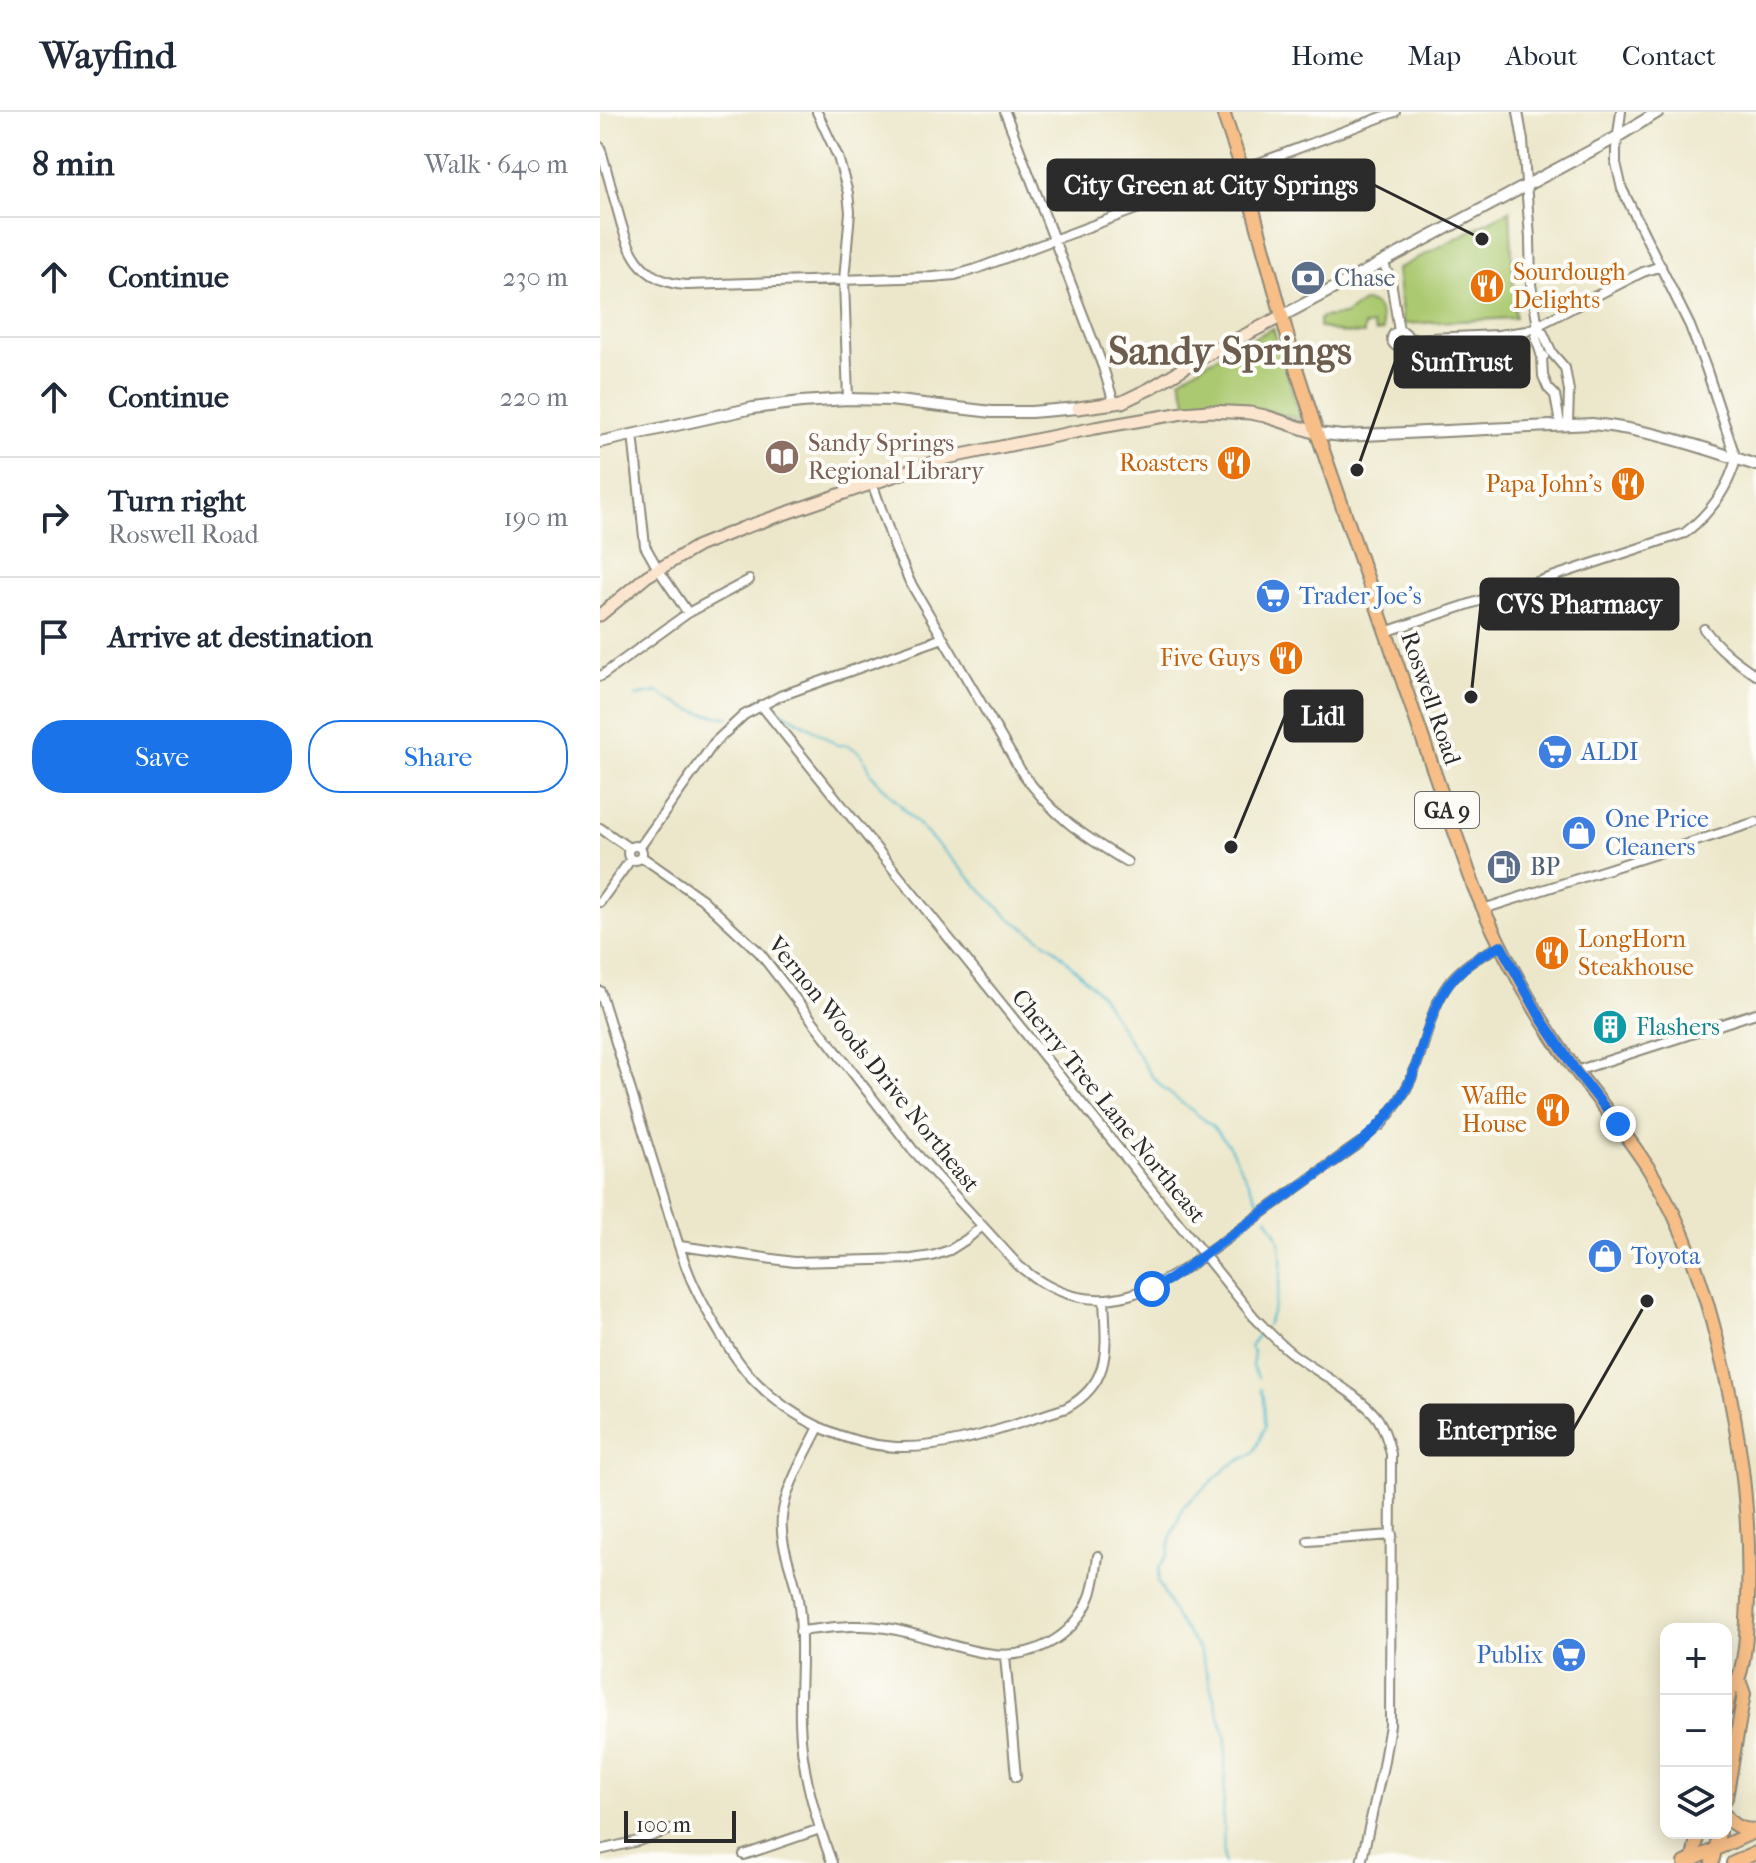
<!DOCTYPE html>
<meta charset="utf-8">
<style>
body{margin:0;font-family:"IM FELL French Canon",serif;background:#f2f2f3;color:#1f2937}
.controls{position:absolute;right:24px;bottom:24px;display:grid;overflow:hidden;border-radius:16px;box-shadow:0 4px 20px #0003}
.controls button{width:72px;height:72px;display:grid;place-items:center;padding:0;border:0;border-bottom:2px solid #e0e1e3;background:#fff;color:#1f2937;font:40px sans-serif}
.scale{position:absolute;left:24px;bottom:20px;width:112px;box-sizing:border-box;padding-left:8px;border:4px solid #2b2b2b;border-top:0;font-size:22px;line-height:28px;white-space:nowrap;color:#2b2b2b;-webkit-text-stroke:6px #fdfcf7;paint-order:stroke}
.stop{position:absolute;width:24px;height:24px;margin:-18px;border:6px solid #1a73e8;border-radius:50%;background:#fff}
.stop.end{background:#1a73e8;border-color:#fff;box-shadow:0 2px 8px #0008}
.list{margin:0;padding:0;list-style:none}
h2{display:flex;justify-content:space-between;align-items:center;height:104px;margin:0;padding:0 32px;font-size:34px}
h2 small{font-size:26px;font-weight:400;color:#747a83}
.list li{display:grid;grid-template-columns:52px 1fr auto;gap:24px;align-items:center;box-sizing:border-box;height:120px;padding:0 32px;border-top:2px solid #e0e1e3}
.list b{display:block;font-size:30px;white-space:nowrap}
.list p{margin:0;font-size:26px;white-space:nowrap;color:#747a83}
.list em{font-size:26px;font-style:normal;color:#747a83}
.actions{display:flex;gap:16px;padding:24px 32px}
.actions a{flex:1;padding:18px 0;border:2px solid #1a73e8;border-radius:32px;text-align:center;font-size:28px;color:#1a73e8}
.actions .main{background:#1a73e8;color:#fff}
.icon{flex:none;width:44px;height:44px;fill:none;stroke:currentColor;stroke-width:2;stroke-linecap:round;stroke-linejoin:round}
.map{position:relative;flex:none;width:1156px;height:1751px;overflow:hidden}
header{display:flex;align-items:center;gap:48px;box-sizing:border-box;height:112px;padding:0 40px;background:#fff;border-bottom:2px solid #e0e1e3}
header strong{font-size:38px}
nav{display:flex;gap:44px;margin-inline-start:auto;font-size:28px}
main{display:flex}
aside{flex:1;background:#fff}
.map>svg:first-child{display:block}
</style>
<header>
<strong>Wayfind</strong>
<nav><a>Home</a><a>Map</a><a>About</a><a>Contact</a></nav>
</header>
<main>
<aside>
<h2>8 min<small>Walk · 640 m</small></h2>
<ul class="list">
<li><svg class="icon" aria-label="ahead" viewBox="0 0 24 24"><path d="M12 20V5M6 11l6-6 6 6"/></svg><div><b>Continue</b></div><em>230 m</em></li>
<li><svg class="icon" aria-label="ahead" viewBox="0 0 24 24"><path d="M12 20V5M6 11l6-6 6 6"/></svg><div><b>Continue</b></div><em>220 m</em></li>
<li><svg class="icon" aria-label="right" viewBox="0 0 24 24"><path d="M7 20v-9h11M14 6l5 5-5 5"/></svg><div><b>Turn right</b><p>Roswell Road</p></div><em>190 m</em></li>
<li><svg class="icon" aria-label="arrive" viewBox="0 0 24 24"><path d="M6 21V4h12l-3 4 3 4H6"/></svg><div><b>Arrive at destination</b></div></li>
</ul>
<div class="actions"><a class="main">Save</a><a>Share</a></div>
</aside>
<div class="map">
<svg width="1156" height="1751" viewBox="0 0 1156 1751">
<rect width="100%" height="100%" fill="#fdfcf7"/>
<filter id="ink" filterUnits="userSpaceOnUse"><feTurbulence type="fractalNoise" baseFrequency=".0125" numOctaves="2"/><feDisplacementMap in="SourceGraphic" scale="16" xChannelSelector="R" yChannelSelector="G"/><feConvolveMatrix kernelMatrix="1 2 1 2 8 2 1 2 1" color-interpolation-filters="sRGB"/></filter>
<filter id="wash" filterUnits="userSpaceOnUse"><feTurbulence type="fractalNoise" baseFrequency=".006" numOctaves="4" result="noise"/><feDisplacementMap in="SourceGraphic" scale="32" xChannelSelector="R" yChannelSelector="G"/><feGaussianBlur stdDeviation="1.8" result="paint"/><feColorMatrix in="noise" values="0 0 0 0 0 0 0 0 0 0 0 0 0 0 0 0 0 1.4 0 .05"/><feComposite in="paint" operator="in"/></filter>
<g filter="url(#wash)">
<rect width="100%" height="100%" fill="#ece7ca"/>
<!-- green -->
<path fill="#abc970" stroke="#6b7a4e" stroke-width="2" d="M 910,98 L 915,206 L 803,212 L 797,157 Z
M 763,190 C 781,189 781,206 783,219 L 775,220 L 773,213 L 764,214 L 764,222 L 742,221 L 719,215 L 719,208 L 722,205 L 744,203 Z
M 673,216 L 701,307 L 643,293 L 588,293 L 580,267 L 609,249 Z"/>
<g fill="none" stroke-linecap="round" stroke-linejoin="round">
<!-- stream -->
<path stroke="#4eb7cc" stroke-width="2" d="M 36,584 L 58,580 C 82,596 99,603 128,605
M 179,598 L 208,614 L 237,633 L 248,633 L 259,640 L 267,651 L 271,662 L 332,727 L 407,804 L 454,836 L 500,882 L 551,963 L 564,977 L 611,1013 L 628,1032 L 661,1094
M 667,1213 C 678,1189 687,1148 677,1123 C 674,1117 670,1111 667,1105
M 658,1265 L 652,1255 L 654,1241 L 650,1235 L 660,1220
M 624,1751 L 623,1708 L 626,1626 L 600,1539 L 576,1505 L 558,1470 L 559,1456 L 568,1442 L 571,1424 L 584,1394 L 629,1354 L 654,1341 L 665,1315 L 664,1286 L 661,1277"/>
</g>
</g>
<g filter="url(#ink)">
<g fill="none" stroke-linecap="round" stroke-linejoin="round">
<!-- pedestrian casing -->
<g stroke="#8c897a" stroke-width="10">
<path id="pedestrian" d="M 760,1031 L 780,1014"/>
</g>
<!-- minor casing -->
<g stroke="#8c897a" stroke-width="12">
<path id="minor" d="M 217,0 L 238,45 L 248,81 L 250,100 L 244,168 L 248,287
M 405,0 L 503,255 L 514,291
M 918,0 L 923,29 L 930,126 L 931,172 L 938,215 L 936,226 L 942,245
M 0,35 C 6,55 11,76 17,96 C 28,138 38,170 87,173 L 333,165 L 355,163 L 376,157 L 795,0
M 783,150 L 791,169 L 799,219
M 938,215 L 943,221 L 952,241 L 965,256 L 969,279 L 968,312
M792 227a8 8 0 1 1 16 0a8 8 0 1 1-16 0Z
M 808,227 L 898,223 L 927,219 L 1043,160 L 1061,154
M 944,244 L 942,245 L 943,264 L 948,276 L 955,283 L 960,312
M 33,322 L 45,434 L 58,457 L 88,501
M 272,371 L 295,436 L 310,470 L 421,659 C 454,705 479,721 527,750
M 1104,517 C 1119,537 1135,549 1156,563
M 785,520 L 1085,421 C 1109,402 1128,377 1136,347 L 1106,256 L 1090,214 L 1022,77 L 1016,51 L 1016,37 L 1021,0
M 1,564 L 88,501 L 149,468
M 161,593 L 654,1205 C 667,1218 679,1232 694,1243 C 717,1260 763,1285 778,1307 C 785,1318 788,1329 791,1342 L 790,1613 L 783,1654 L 761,1751
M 0,716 L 29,736
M28 741a7 7 0 1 1 14 0a7 7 0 1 1-14 0Z
M 40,735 L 114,631 L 144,603 L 180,584 L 343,526
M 42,745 L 102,787 L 159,840 L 313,1038 L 419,1154 C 505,1226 573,1166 646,1113 C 684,1085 722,1058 760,1031
M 0,790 L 31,747
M 883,797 L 1156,710
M 0,879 C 18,937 36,995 54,1053 C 66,1089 75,1127 89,1162 C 96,1180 105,1195 114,1211 C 126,1232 139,1253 156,1270 C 192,1307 244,1332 296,1335 C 355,1337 411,1313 466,1296 C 513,1270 506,1234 504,1188
M 976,959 L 1156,901
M 780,1014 C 792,999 803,985 811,967 C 837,905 828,865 901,834
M 80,1134 L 194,1150 L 312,1147 L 332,1144 L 350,1138 L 367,1127 L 382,1114
M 219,1315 C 206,1342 185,1375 182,1405 C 179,1436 196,1463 199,1494 C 204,1532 199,1571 200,1609 C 201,1658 215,1705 232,1751
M 708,1429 L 792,1423
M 200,1519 C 229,1516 258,1511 286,1516 C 320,1521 352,1536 386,1541 C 430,1549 473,1527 490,1485 C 495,1472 496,1457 498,1444
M 405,1544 L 416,1665
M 0,1738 L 38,1729 L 71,1717
M 144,1743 L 220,1717"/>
</g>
<!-- tertiary casing -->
<g stroke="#8c897a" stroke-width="14">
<path id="tertiary" d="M 682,204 L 1017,25 L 1058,0
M 717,321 L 742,324 L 992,312 C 1049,317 1102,335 1156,353
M 0,330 L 153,296 L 201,290 L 248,287 L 290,288 L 392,300 L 431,300 L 478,296"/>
</g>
<!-- secondary casing -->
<g stroke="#8c897a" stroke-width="15">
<path id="secondary" d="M 478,296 L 522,290 L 549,277 L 599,247 L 682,204
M 0,503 L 47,464 L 98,434 L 143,416 L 346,346 L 495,316 L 583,301 L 609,299 L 650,301 L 665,304 L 717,321"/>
</g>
<!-- primary casing -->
<g stroke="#8c897a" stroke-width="16">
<path id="primary" d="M 623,0 L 642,57 L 697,259 L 717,321 L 874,775 C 901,840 935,903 977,960 C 1003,994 1030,1026 1052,1062 C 1085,1116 1104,1175 1119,1236 C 1140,1319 1151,1402 1148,1487 C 1147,1511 1146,1543 1139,1565 C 1137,1571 1132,1575 1130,1581 C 1128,1586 1127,1593 1126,1598
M 1126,1686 L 1144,1582 L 1139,1568
M 1126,1704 C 1133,1715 1143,1718 1156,1718
M 1085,1751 L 1156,1719
M 1092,1751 L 1098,1721
M 1112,1751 L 1119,1721
M 1133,1751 L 1156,1741"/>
</g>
<!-- pedestrian -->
<use href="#pedestrian" stroke="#fff" stroke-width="6"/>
<!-- minor -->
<use href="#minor" stroke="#fff" stroke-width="8"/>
<!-- tertiary -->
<use href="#tertiary" stroke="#fff" stroke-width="10"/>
<!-- secondary -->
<use href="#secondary" stroke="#fce5cf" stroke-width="11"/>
<!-- primary -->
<use href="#primary" stroke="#f7be87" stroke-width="12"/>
</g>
</g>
<g fill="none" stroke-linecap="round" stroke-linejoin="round" filter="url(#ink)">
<!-- route -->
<path stroke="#1a73e8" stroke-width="10" d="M 552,1177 L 570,1167 L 604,1143 L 760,1031 C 780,1014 796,997 808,973 C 815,961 818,946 823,932 C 838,882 850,856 901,834 L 942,908 L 976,959 L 1018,1012"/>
</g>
<!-- icons -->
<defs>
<g id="bank-disc" transform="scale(1.8)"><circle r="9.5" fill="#5c6f8a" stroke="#fdfcf7"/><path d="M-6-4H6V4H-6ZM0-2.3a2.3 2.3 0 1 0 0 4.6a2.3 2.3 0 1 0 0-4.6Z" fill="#fff"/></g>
<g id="restaurant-disc" transform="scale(1.8)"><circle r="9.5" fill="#e8710a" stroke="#fdfcf7"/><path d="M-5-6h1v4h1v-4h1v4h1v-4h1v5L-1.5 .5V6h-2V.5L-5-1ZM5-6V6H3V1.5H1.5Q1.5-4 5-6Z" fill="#fff"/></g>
<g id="library-disc" transform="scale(1.8)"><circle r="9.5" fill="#8d6e63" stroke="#fdfcf7"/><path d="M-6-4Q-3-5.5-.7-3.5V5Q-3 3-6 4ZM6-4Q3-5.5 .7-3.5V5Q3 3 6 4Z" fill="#fff"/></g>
<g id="supermarket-disc" transform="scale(1.8)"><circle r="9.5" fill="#3f7fe0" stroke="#fdfcf7"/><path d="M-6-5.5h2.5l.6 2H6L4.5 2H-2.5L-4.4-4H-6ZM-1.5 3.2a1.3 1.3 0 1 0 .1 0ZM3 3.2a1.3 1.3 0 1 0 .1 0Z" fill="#fff"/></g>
<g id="shop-disc" transform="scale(1.8)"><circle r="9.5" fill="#3f7fe0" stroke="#fdfcf7"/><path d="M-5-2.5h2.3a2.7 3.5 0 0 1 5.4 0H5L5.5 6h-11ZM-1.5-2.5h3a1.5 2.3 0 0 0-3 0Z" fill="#fff"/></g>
<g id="fuel-disc" transform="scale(1.8)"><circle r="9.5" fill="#5c6f8a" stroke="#fdfcf7"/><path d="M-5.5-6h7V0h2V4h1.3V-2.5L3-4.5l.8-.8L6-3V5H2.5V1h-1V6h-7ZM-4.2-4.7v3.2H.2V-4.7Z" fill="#fff"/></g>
<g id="building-disc" transform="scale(1.8)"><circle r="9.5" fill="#0f9aa8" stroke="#fdfcf7"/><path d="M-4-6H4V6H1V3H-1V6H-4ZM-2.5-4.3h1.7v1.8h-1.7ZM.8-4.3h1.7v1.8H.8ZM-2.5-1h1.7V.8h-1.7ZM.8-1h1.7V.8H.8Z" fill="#fff"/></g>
</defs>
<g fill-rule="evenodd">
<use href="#bank-disc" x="708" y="166"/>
<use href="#restaurant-disc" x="887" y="174"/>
<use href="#library-disc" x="182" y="345"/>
<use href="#restaurant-disc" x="634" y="351"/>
<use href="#restaurant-disc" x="1028" y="372"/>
<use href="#supermarket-disc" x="673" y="484"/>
<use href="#restaurant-disc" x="686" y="546"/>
<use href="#supermarket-disc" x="955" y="640"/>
<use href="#shop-disc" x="979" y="721"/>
<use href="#fuel-disc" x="904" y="755"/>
<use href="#restaurant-disc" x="952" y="841"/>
<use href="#building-disc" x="1010" y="915"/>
<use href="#restaurant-disc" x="953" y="998"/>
<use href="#shop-disc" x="1005" y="1144"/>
<use href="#supermarket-disc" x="969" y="1543"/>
</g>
<g text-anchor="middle" stroke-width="8" stroke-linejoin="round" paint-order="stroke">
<!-- shield labels -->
<rect fill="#fdfcf7" stroke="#6a6a68" stroke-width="2" x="815" y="680" width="64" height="36" rx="6"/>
<g font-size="22" font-weight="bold" fill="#2b2b2b">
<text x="847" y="706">GA 9</text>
</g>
<!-- food labels -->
<g font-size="24" fill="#c56008" stroke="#fdfcf7" text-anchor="end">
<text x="913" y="168" text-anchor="start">Sourdough<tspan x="913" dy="28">Delights</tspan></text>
<text x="608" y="359">Roasters</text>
<text x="1002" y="380">Papa John's</text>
<text x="660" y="554">Five Guys</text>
<text x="978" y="835" text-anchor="start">LongHorn<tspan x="978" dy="28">Steakhouse</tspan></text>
<text x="927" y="992">Waffle<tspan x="927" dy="28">House</tspan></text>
</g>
<!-- service labels -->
<g font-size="24" fill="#4e5e75" stroke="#fdfcf7" text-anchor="start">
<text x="734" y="174">Chase</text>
<text x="930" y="763">BP</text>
</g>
<!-- education labels -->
<g font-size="24" fill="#785e54" stroke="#fdfcf7" text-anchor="start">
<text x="208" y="339">Sandy Springs<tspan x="208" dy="28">Regional Library</tspan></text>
</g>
<!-- shop labels -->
<g font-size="24" fill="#366cbe" stroke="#fdfcf7" text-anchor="start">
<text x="699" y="492">Trader Joe's</text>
<text x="981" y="648">ALDI</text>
<text x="1005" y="715">One Price<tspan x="1005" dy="28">Cleaners</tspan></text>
<text x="1031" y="1152">Toyota</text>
<text x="943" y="1551" text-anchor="end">Publix</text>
</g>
<!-- street labels -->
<g font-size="24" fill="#2b2b2b" stroke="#fdfcf7">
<text transform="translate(831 586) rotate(71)" y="8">Roswell Road</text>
<text transform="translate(274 952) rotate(51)" y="8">Vernon Woods Drive Northeast</text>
<text transform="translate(509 994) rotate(51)" y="8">Cherry Tree Lane Northeast</text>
</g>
<!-- culture labels -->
<g font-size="24" fill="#0d838f" stroke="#fdfcf7" text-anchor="start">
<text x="1036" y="923">Flashers</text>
</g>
<!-- town labels -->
<g font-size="40" font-weight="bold" fill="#6c5d4f" stroke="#fdfcf7">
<text x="630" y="252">Sandy Springs</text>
</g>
</g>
<!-- callouts -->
<path fill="none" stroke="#2b2b2b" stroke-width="3" d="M882 127L774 73M757 358L795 250M871 585L881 492M631 735L685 604M1047 1189L973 1318"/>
<g fill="#2b2b2b" stroke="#fdfcf7" stroke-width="3">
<circle cx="882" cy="127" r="8"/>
<circle cx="757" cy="358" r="8"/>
<circle cx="871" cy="585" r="8"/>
<circle cx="631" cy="735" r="8"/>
<circle cx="1047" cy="1189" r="8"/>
</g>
<g fill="#2b2b2b" stroke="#2b2b2b" stroke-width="3">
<rect x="448" y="48" width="326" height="50" rx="8"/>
<rect x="795" y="225" width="134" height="50" rx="8"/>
<rect x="881" y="467" width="197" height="50" rx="8"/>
<rect x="685" y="579" width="77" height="50" rx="8"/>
<rect x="821" y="1293" width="152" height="50" rx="8"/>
</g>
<g font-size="26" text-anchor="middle" font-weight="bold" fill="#fff">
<text x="611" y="82">City Green at City Springs</text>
<text x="862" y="259">SunTrust</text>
<text x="979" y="501">CVS Pharmacy</text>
<text x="723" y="613">Lidl</text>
<text x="897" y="1327">Enterprise</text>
</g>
</svg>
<div class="controls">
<button>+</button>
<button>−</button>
<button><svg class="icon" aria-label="layers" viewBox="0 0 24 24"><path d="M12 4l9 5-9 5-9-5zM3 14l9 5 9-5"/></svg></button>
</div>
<div class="scale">100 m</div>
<div class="stop" style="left:552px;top:1177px"></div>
<div class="stop end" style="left:1018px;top:1012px"></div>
</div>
</main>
